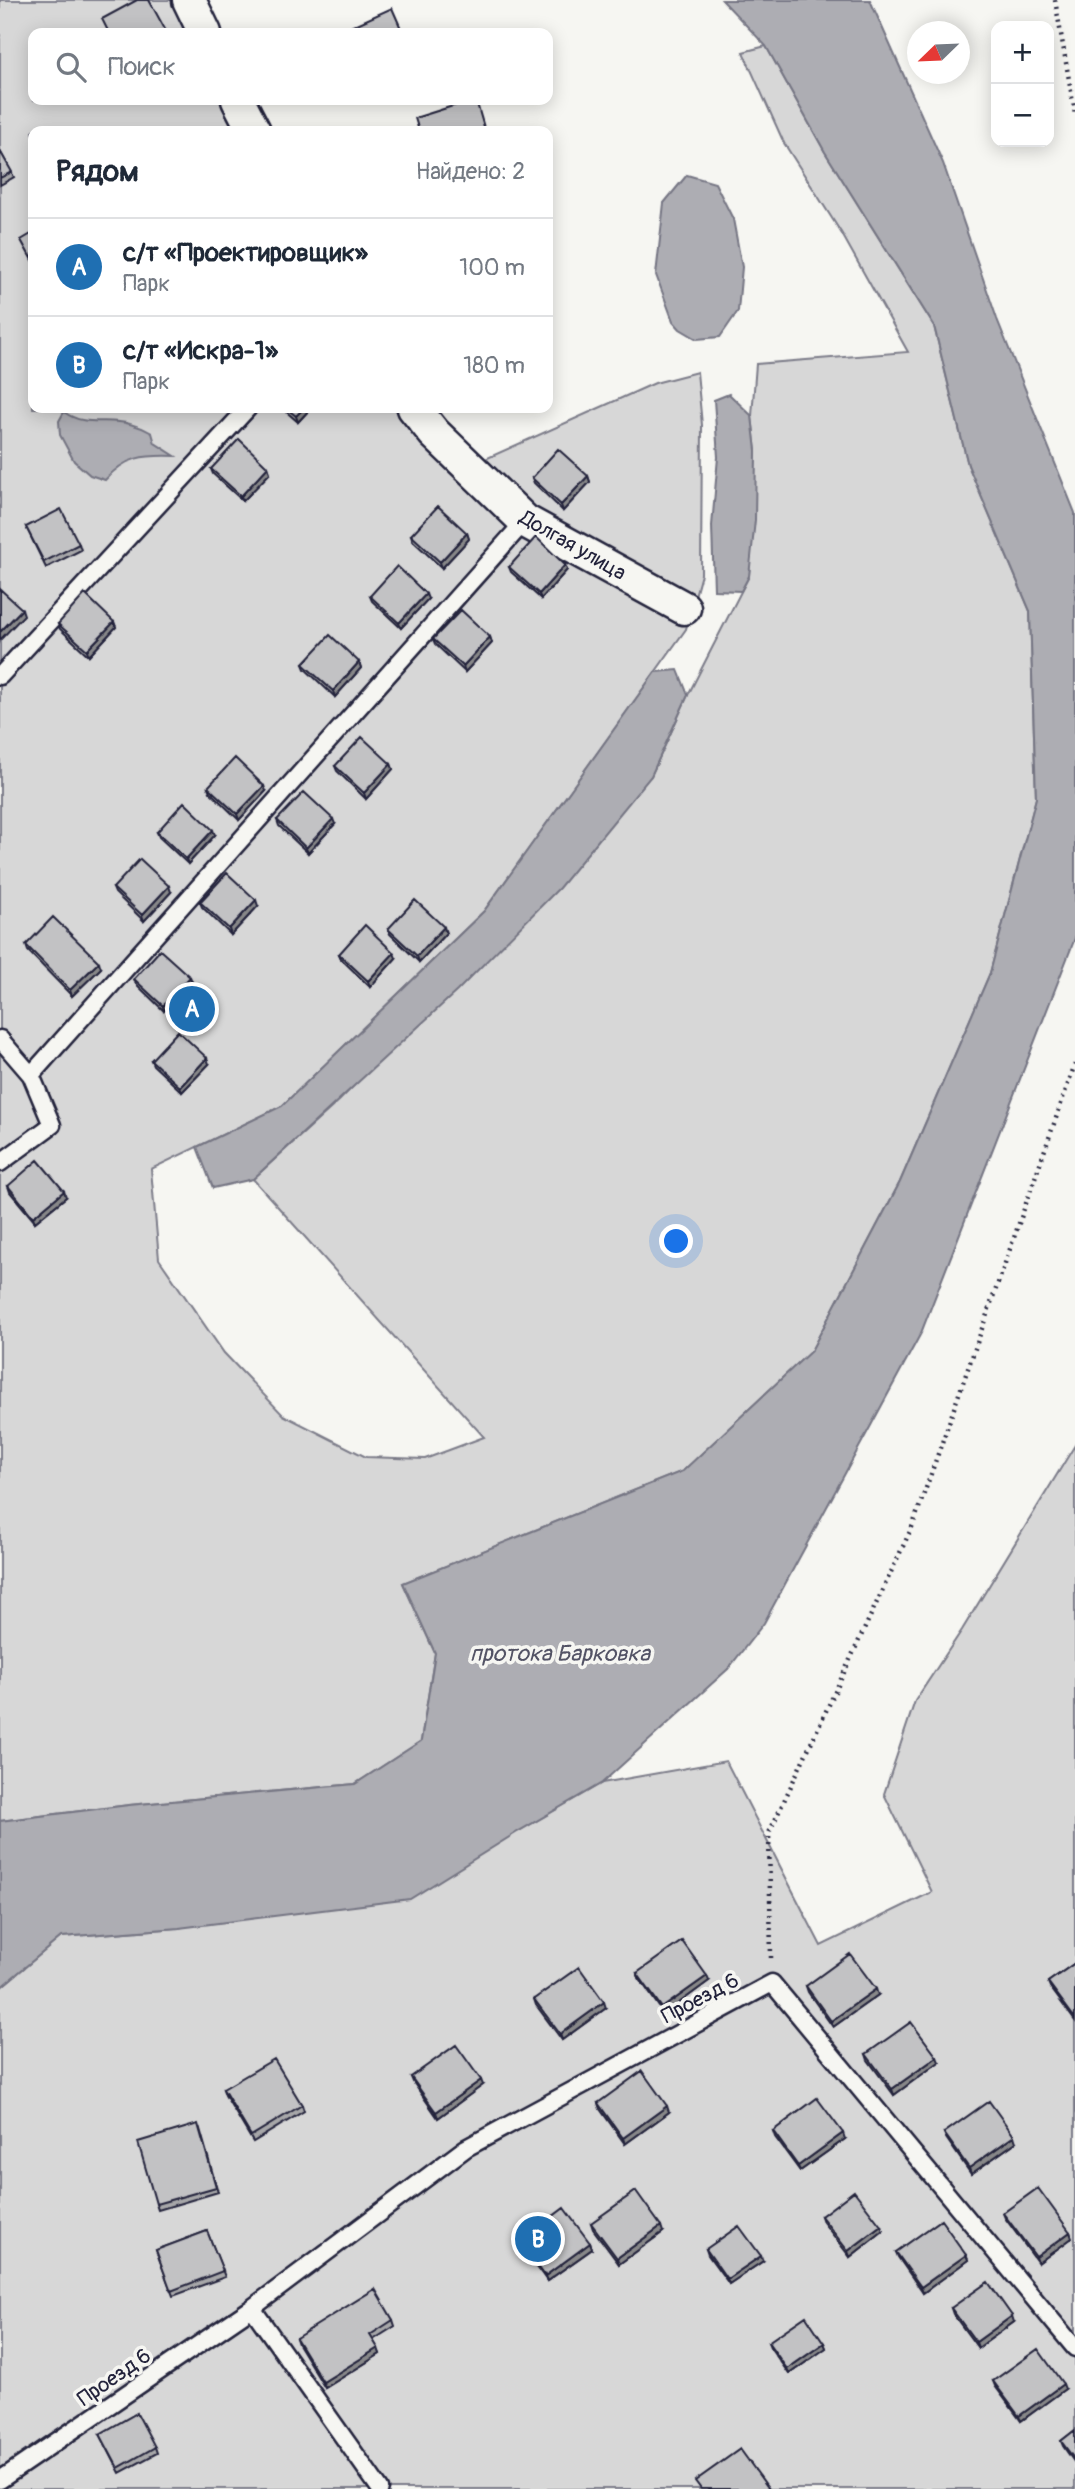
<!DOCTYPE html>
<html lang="ru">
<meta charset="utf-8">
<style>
body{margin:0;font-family:Pangolin,sans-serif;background:#f2f2f3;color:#1f2937}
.controls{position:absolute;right:21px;top:21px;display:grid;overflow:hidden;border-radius:14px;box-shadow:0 4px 18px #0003}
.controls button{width:63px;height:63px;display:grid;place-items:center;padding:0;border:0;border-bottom:2px solid #e0e1e3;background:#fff;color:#1f2937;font:35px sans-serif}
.compass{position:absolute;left:907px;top:21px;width:63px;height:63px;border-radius:50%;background:#fff;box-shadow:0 4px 18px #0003;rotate:247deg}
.you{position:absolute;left:677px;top:1242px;width:24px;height:24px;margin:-18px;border:5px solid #fff;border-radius:50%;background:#1a73e8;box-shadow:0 0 0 10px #1a73e833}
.badge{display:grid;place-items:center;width:46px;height:46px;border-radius:50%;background:#1f6fb2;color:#fff;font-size:23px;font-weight:700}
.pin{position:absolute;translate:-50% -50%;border:4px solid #fff;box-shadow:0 2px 7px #0006}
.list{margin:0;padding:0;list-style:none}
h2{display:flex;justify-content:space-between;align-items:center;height:91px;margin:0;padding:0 28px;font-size:30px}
h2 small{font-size:23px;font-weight:400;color:#747a83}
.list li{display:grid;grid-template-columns:46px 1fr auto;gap:21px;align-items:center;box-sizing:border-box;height:98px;padding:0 28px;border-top:2px solid #e0e1e3}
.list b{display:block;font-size:26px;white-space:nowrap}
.list p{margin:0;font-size:23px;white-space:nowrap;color:#747a83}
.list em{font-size:23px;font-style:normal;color:#747a83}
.icon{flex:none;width:38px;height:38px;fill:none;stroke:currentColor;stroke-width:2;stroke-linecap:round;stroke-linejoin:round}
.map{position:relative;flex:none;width:1075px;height:2489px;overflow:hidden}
.search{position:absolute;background:#fff;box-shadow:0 4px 18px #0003;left:28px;top:28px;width:525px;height:77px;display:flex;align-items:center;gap:18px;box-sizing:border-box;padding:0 24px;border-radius:14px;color:#747a83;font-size:26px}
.panel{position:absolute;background:#fff;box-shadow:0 4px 18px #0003;left:28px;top:126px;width:525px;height:287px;border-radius:14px}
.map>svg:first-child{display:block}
</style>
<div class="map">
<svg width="1075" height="2489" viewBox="0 0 1075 2489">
<rect width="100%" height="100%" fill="#f6f6f2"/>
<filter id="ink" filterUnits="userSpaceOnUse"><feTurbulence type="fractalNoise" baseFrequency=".0143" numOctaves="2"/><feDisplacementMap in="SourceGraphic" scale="14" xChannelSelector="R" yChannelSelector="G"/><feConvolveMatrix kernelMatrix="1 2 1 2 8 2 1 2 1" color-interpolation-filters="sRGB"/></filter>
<g filter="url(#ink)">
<!-- green -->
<path fill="#d7d7d7" stroke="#7c7c89" stroke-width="2" d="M 0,0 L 179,0 L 195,33 L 33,33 L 33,100 L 227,100 L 242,131 L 33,131 L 33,408 L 394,408 L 467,480 L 483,460 L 655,383 L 697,372 L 702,425 L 701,574 L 686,629 L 484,911 L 282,1106 L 151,1169 L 159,1259 L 224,1353 L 283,1415 L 366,1457 L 425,1459 L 484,1437 L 253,1179 L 340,1100 L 651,776 L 688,695 L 749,576 L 756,451 L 752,416 L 756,364 L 908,352 L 842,234 L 784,143 L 743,52 L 766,46 L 825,152 L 934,326 L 968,465 L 1030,611 L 1036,798 L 990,973 L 900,1182 L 811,1351 L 683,1471 L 403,1583 L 435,1653 L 421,1741 L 355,1784 L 129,1805 L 0,1821 Z
M 1075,1445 L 1075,2489 L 0,2489 L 0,1988 L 61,1937 L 179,1928 L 519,1831 L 602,1783 L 726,1761 L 821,1946 L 932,1892 L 884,1794 L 915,1701 L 962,1630 Z"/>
<!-- water -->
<path fill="#adadb3" stroke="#757583" stroke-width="2" d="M 722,0 L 870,0 L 943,163 L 997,319 L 1075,513 L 1075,938 L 921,1333 L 764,1623 L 728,1669 L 602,1783 L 519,1831 L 410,1899 L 179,1928 L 61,1937 L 0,1988 L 0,1821 L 129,1805 L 355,1784 L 421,1741 L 435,1653 L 403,1583 L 683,1471 L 811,1351 L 900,1182 L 990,973 L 1036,798 L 1030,611 L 968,465 L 934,326 L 825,152 L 766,46 Z
M 687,175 L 715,183 L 733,219 L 742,267 L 738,311 L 720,337 L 697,339 L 680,329 L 673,321 L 656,275 L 664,203 Z
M 729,394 L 752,416 L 756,451 L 755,520 L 749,576 L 741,591 L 714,590 L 712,526 L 718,457 L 714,400 Z
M 64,412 C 86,428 106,417 130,424 C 138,426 145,429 152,433 L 155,443 L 175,456 C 144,455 126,456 105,480 L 90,475 L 74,461 L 60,435 L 59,421 Z
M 678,670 L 688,695 L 651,776 L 559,888 L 457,991 L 253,1179 L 213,1188 L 197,1147 L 282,1106 L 484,911 L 655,672 Z"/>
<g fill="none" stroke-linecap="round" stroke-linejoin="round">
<!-- service casing -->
<g stroke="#22223b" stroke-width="21">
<path id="service" d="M 0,676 L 248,408
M 0,1039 L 31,1075 L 52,1125 L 0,1163
M 31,1075 L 525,521
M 252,2308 L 380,2489
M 0,2480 L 252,2308 L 466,2148 L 772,1983 L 1075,2348"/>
</g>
<!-- minor casing -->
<g stroke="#22223b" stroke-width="37">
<path id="minor" d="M 189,0 L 205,33
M 238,100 L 254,131
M 414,408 L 434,433 L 525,521 L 684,608"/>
</g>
<!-- path -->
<path stroke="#22223b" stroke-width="4.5" stroke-dasharray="2 5" stroke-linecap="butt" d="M 1055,0 L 1075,114
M 771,1958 L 769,1833 L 913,1525 L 1075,1064"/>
<!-- service -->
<use href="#service" stroke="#f6f6f2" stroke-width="16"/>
<!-- minor -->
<use href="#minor" stroke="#f6f6f2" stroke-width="32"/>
</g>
<!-- wall -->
<path fill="#a7a7a9" stroke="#22223b" stroke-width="2" d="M 0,151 L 14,177 L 0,185 Z
M 282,408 L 311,408 L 298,422 Z
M 268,467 L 270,473 L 243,501 L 213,474 L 211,469 Z
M 588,476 L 590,482 L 563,511 L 534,483 L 532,478 Z
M 26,527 L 79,544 L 81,550 L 46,568 Z
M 467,533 L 469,539 L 442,568 L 413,541 L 411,535 Z
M 565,565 L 567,570 L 541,599 L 511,572 L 509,567 Z
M 370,596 L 428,599 L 401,628 L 372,601 Z
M 114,622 L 116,627 L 89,656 L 60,629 L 58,624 Z
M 490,637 L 492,643 L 465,672 L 435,644 L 433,639 Z
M 359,662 L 361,668 L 335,697 L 305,669 L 303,664 Z
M 391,764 L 393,769 L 366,799 L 337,771 L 335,766 Z
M 208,787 L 266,791 L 239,820 L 210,792 Z
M 277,820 L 335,824 L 308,853 L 279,826 Z
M 157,832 L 215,835 L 188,864 L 159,837 Z
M 113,888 L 171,892 L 144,921 L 115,893 Z
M 200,902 L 258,906 L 231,935 L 202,907 Z
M 388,929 L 446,933 L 419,962 L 390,934 Z
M 26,945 L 101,968 L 72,996 L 28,951 Z
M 339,954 L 396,958 L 370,987 L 341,959 Z
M 190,977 L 192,982 L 164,1011 L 136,984 L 134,979 Z
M 151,1060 L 209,1064 L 182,1092 L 153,1065 Z
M 8,1186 L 66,1197 L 35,1222 L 10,1192 Z
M 1075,1963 L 1075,2021 L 1050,1987 L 1048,1982 Z
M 637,1973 L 709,1981 L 664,2014 L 639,1978 Z
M 806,1986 L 878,1995 L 833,2027 L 808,1992 Z
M 534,1999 L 606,2008 L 562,2040 L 536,2005 Z
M 866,2054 L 939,2062 L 894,2095 L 868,2060 Z
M 411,2077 L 483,2085 L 438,2118 L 413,2082 Z
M 223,2089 L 302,2105 L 304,2111 L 253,2142 L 225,2095 Z
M 598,2103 L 669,2112 L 625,2144 L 600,2109 Z
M 200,2129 L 218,2192 L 158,2210 L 156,2204 Z
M 773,2131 L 845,2139 L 800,2171 L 775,2137 Z
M 944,2133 L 1016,2142 L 971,2174 L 946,2138 Z
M 1003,2213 L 1070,2232 L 1072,2238 L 1038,2263 L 1005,2218 Z
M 821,2216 L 883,2231 L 850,2257 L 823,2222 Z
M 591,2223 L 663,2232 L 619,2264 L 593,2229 Z
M 207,2231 L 225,2277 L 173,2296 L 156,2250 Z
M 520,2241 L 590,2243 L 592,2249 L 547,2281 L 522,2246 Z
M 706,2249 L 763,2261 L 729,2284 L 708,2255 Z
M 896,2252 L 966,2255 L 968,2260 L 923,2293 L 898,2257 Z
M 951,2308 L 1014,2322 L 978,2348 L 953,2314 Z
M 393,2320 L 395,2326 L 373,2340 L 380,2354 L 325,2388 L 298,2344 L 296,2338 Z
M 768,2342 L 824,2343 L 826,2348 L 789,2374 L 770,2347 Z
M 993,2381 L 1065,2389 L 1021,2421 L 995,2386 Z
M 1075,2430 L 1075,2463 L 1063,2446 L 1061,2441 Z
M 100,2434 L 155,2447 L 157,2453 L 120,2473 Z"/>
<!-- shaded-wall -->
<path fill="#888889" stroke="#22223b" stroke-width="2" d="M 304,408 L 311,408 L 298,422 L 296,416 Z
M 268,467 L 270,473 L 243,501 L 241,496 Z
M 588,476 L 590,482 L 563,511 L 561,505 Z
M 467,533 L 469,539 L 442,568 L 440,562 Z
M 565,565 L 567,570 L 541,599 L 539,594 Z
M 426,594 L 428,599 L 401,628 L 399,623 Z
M 22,609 L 24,615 L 0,640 L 0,632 Z
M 114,622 L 116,627 L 89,656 L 87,650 Z
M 490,637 L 492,643 L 465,672 L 463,666 Z
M 359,662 L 361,668 L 335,697 L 333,691 Z
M 391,764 L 393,769 L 366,799 L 364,793 Z
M 264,786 L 266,791 L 239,820 L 237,814 Z
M 333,819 L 335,824 L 308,853 L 306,848 Z
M 213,830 L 215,835 L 188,864 L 186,859 Z
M 169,886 L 171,892 L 144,921 L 142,915 Z
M 256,900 L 258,906 L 231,935 L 229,929 Z
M 444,927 L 446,933 L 419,962 L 417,956 Z
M 394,953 L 396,958 L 370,987 L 368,981 Z
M 99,962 L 101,968 L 72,996 L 70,990 Z
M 190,977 L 192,982 L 164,1011 L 163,1006 Z
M 207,1058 L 209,1064 L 182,1092 L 180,1087 Z
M 64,1191 L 66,1197 L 35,1222 L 33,1217 Z
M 707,1976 L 709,1981 L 664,2014 L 662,2008 Z
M 876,1989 L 878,1995 L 833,2027 L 831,2021 Z
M 604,2002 L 606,2008 L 562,2040 L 560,2034 Z
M 937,2057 L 939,2062 L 894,2095 L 892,2089 Z
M 481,2080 L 483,2085 L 438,2118 L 436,2112 Z
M 667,2106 L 669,2112 L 625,2144 L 623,2138 Z
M 843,2133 L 845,2139 L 800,2171 L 798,2166 Z
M 1014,2136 L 1016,2142 L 971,2174 L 969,2168 Z
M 661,2226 L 663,2232 L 619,2264 L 617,2258 Z
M 881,2226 L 883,2231 L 850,2257 L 848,2251 Z
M 1070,2232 L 1072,2238 L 1038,2263 L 1036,2257 Z
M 590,2243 L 592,2249 L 547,2281 L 545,2276 Z
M 966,2255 L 968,2260 L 923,2293 L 921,2287 Z
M 761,2256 L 763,2261 L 729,2284 L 727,2279 Z
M 1012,2316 L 1014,2322 L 978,2348 L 976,2342 Z
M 824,2343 L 826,2348 L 789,2374 L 787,2369 Z
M 378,2348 L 380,2354 L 325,2388 L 323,2382 Z
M 1063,2384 L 1065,2389 L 1021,2421 L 1019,2416 Z"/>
<!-- building -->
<path fill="#c2c2c4" stroke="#22223b" stroke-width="2" d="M 137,0 L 149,0 L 167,33 L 109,33 L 102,19 Z
M 392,8 L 403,33 L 348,33 L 346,29 Z
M 472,100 L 476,100 L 485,131 L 419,131 L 415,118 Z
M 0,151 L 12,172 L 0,178 Z
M 33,233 L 33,262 L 21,240 Z
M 286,408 L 304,408 L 296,416 Z
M 239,439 L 268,467 L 241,496 L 211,469 Z
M 558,449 L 588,476 L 561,505 L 532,478 Z
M 438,506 L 467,533 L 440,562 L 411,535 Z
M 61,509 L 79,544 L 44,562 L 26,527 Z
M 536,537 L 565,565 L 539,594 L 509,567 Z
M 397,566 L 426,594 L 399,623 L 370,596 Z
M 0,589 L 22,609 L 0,632 Z
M 85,594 L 114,622 L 87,650 L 58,624 Z
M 461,610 L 490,637 L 463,666 L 433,639 Z
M 330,635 L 359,662 L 333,691 L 303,664 Z
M 362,737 L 391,764 L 364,793 L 335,766 Z
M 235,758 L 264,786 L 237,814 L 208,787 Z
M 304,792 L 333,819 L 306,848 L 277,820 Z
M 184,802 L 213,830 L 186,859 L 157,832 Z
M 140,859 L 169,886 L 142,915 L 113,888 Z
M 227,873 L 256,900 L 229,929 L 200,902 Z
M 415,900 L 444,927 L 417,956 L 388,929 Z
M 53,917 L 99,962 L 70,990 L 26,945 Z
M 365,925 L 394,953 L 368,981 L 339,954 Z
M 160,950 L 190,977 L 163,1006 L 134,979 Z
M 178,1031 L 207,1058 L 180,1087 L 151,1060 Z
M 38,1160 L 64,1191 L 33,1217 L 8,1186 Z
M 682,1941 L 707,1976 L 662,2008 L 637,1973 Z
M 850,1954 L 876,1989 L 831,2021 L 806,1986 Z
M 1075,1963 L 1075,2016 L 1074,2017 L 1048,1982 Z
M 579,1967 L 604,2002 L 560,2034 L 534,1999 Z
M 911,2022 L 937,2057 L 892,2089 L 866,2054 Z
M 456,2045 L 481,2080 L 436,2112 L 411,2077 Z
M 274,2059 L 302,2105 L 251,2136 L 223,2089 Z
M 642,2071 L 667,2106 L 623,2138 L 598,2103 Z
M 817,2098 L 843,2133 L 798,2166 L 773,2131 Z
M 989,2101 L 1014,2136 L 969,2168 L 944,2133 Z
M 198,2124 L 216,2187 L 156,2204 L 138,2142 Z
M 1038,2188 L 1070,2232 L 1036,2257 L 1003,2213 Z
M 636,2191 L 661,2226 L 617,2258 L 591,2223 Z
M 854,2191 L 881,2226 L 848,2251 L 821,2216 Z
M 564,2208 L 590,2243 L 545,2276 L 520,2241 Z
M 941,2220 L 966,2255 L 921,2287 L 896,2252 Z
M 739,2226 L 761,2256 L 727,2279 L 706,2249 Z
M 207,2231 L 223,2271 L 171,2291 L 156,2250 Z
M 988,2282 L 1012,2316 L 976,2342 L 951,2308 Z
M 375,2289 L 393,2320 L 370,2335 L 378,2348 L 323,2382 L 296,2338 Z
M 806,2316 L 824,2343 L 787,2369 L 768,2342 Z
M 1038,2349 L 1063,2384 L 1019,2416 L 993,2381 Z
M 137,2413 L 155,2447 L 118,2468 L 100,2434 Z
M 1075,2430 L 1075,2460 L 1061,2441 Z
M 740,2449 L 769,2489 L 701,2489 L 695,2481 Z"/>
</g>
<g text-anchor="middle" stroke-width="7" stroke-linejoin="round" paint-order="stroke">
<!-- street labels -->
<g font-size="21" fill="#22223b" stroke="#f6f6f2">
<text transform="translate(573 545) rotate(30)" y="7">Долгая улица</text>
<text transform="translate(700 1998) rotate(-28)" y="7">Проезд 6</text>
<text transform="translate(114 2377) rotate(-35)" y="7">Проезд 6</text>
</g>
<!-- water labels -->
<g font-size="23" font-style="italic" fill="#535365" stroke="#f6f6f2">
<text x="560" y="1661">протока Барковка</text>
</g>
</g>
</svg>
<div class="controls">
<button>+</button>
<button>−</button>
</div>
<svg class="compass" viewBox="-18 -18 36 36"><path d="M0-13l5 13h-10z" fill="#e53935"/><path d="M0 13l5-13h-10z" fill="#747a83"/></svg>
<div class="you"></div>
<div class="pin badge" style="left:192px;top:1009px">A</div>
<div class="pin badge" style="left:538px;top:2239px">B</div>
<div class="search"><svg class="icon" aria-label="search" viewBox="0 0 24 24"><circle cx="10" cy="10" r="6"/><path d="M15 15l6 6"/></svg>Поиск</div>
<section class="panel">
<h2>Рядом<small>Найдено: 2</small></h2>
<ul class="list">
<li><span class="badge">A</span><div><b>с/т «Проектировщик»</b><p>Парк</p></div><em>100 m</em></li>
<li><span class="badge">B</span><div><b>с/т «Искра-1»</b><p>Парк</p></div><em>180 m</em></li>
</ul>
</section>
</div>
